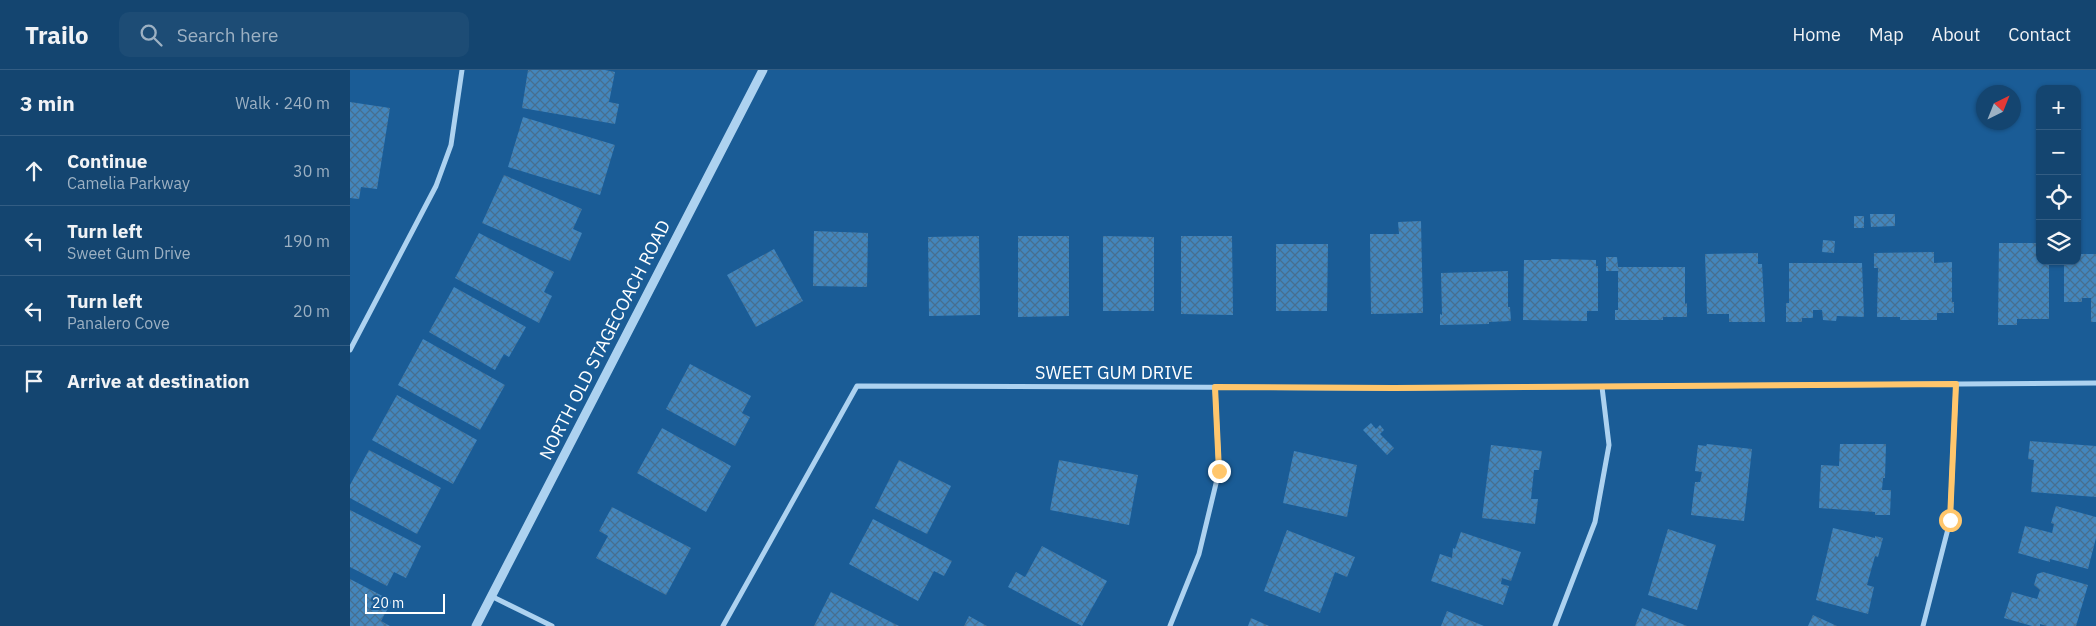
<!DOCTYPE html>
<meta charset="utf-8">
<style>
body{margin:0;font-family:"IBM Plex Sans",sans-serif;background:#1d4c75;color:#f1f3f6}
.controls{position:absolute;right:15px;top:15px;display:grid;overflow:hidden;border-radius:10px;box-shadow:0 1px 4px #0004}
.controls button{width:45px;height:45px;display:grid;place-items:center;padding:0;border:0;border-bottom:1px solid #335d83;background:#144570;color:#f1f3f6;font:25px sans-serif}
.compass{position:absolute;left:1626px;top:15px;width:45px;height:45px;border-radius:50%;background:#144570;box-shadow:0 1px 4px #0004;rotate:43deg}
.scale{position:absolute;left:15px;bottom:12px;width:80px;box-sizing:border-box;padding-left:5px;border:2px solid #fff;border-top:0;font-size:14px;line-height:18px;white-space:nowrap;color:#fff;-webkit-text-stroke:4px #1a5c96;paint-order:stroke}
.stop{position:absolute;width:15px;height:15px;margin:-11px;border:4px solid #ffc66c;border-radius:50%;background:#fff}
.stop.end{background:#ffc66c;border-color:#fff;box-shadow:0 1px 5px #0008}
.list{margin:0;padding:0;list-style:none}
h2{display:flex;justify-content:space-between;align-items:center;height:65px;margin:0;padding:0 20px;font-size:21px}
h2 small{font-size:16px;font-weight:400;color:#9db1c3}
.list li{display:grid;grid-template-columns:32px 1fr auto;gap:15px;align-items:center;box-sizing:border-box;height:70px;padding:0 20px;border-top:1px solid #335d83}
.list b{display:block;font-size:19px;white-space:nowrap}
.list p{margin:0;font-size:16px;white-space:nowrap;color:#9db1c3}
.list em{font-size:16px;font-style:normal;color:#9db1c3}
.icon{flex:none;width:28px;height:28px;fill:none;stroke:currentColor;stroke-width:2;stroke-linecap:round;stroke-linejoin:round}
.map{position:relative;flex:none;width:1746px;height:556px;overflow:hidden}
header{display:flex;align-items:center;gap:30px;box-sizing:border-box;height:70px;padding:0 25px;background:#144570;border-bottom:1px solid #335d83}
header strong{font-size:24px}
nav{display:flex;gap:28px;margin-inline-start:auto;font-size:18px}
.search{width:350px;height:45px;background:#1d4c75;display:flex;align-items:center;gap:12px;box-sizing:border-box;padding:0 18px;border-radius:10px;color:#9db1c3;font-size:19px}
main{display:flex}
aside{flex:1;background:#144570}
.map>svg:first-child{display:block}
</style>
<header>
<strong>Trailo</strong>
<div class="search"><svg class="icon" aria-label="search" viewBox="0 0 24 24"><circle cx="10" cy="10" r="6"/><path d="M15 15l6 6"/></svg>Search here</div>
<nav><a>Home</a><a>Map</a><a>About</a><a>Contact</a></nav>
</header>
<main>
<aside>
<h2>3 min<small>Walk · 240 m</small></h2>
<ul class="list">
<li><svg class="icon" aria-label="ahead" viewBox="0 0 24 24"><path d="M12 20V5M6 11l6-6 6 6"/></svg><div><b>Continue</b><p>Camelia Parkway</p></div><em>30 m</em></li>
<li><svg class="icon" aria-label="left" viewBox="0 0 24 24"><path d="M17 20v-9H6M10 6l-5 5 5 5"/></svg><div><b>Turn left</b><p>Sweet Gum Drive</p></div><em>190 m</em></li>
<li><svg class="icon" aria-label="left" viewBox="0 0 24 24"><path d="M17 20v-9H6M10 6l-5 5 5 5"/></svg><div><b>Turn left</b><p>Panalero Cove</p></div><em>20 m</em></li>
<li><svg class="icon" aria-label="arrive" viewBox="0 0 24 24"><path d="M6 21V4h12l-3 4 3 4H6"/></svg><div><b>Arrive at destination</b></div></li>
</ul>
</aside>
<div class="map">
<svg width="1746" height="556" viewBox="0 0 1746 556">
<defs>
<pattern id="building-cross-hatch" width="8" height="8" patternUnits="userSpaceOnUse" patternTransform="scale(1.25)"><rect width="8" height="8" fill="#4386bd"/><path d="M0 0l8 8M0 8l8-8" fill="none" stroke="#476f90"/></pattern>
</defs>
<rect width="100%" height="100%" fill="#1a5c96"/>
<!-- building -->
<path fill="url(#building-cross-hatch)" d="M 178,0 L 255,0 L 265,2 L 259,32 L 269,34 L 265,54 L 172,38 Z
M 0,32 L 40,38 L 27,119 L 11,117 L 9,129 L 0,128 Z
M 173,47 L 265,75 L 250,125 L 158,97 Z
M 154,105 L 232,139 L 223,159 L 232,163 L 220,191 L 132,153 Z
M 1520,144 L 1545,144 L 1545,156 L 1521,157 Z
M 1504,146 L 1514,146 L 1514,158 L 1504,158 Z
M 1071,151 L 1073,243 L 1021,244 L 1020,164 L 1049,164 L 1048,152 Z
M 464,161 L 518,163 L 517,217 L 463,216 Z
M 129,163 L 204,202 L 194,222 L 202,226 L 189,253 L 105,208 Z
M 629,166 L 630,245 L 579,246 L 578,167 Z
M 668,166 L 719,166 L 719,246 L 668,247 Z
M 753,166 L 804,167 L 804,241 L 753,241 Z
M 831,166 L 882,166 L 883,245 L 831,244 Z
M 1473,170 L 1485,171 L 1484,183 L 1472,182 Z
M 1649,173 L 1687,173 L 1687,183 L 1690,183 L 1690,191 L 1699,191 L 1699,249 L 1667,249 L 1667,255 L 1648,255 Z
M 926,174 L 978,174 L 977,241 L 926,241 Z
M 424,179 L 453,231 L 406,257 L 377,205 Z
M 1584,182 L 1584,193 L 1602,192 L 1602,232 L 1604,232 L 1604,243 L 1587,243 L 1587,250 L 1550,250 L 1550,247 L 1527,247 L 1528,198 L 1524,198 L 1524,183 Z
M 1408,183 L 1408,194 L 1412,194 L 1415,252 L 1379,252 L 1379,244 L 1357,244 L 1355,184 Z
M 1727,184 L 1746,184 L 1746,252 L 1741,252 L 1741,228 L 1732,228 L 1732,232 L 1714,232 L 1714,191 L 1727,191 Z
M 1256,187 L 1267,187 L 1268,197 L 1335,197 L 1335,234 L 1337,233 L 1337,247 L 1313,247 L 1313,250 L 1265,250 L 1265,240 L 1268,240 L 1268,201 L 1256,201 Z
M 1201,189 L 1246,190 L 1246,196 L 1248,196 L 1248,241 L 1237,241 L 1237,251 L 1173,250 L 1174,190 L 1201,190 Z
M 1439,193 L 1512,193 L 1514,247 L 1487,246 L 1486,251 L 1473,250 L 1472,240 L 1463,240 L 1463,248 L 1452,248 L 1452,252 L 1436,252 L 1436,233 L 1439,233 Z
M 1158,201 L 1158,237 L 1160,237 L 1161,251 L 1139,252 L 1139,254 L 1090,255 L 1090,244 L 1092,245 L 1091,203 Z
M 104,217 L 176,257 L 159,287 L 154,284 L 145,300 L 79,262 Z
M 73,269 L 155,315 L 130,360 L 48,315 Z
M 340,294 L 401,326 L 392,343 L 400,347 L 385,376 L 316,339 Z
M 47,325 L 127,370 L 103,414 L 22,370 Z
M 1021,353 L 1026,359 L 1030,355 L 1034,360 L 1030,364 L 1044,378 L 1037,385 L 1013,360 Z
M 312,358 L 381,396 L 356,442 L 287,403 Z
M 1680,371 L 1746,376 L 1746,427 L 1681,422 L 1684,390 L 1678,389 Z
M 1357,374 L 1402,379 L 1394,451 L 1341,445 L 1345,412 L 1350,412 L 1352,402 L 1345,401 L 1348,375 L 1356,376 Z
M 1490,374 L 1536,374 L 1535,408 L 1533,408 L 1532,420 L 1541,420 L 1540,445 L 1525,445 L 1525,442 L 1469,438 L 1471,395 L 1489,396 Z
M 1141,375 L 1192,381 L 1189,400 L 1184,400 L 1181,429 L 1188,429 L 1185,454 L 1132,448 Z
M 19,380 L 91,418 L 67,464 L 0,428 L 0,415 Z
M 944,381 L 1007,395 L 997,447 L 933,433 Z
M 549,390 L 601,416 L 577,464 L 525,438 Z
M 709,390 L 788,405 L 779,455 L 700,440 Z
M 1706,436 L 1746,447 L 1746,468 L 1738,499 L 1700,489 L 1700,492 L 1668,483 L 1675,456 L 1702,463 L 1704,454 L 1701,453 Z
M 262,437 L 341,478 L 316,525 L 246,488 L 258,466 L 249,461 Z
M 0,440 L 71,476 L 56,508 L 44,502 L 37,516 L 0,497 Z
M 523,449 L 602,491 L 594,506 L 584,501 L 568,531 L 499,494 Z
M 1483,458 L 1525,468 L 1525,466 L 1533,468 L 1528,487 L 1525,486 L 1517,515 L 1524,517 L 1518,544 L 1466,530 Z
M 1318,459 L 1366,475 L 1347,540 L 1298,525 Z
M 937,460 L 1005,487 L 997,507 L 985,502 L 970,543 L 914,521 Z
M 1111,462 L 1171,482 L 1161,511 L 1152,508 L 1151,514 L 1159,516 L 1153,535 L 1081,511 L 1090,484 L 1102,488 L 1103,478 L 1105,479 Z
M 692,476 L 757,511 L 732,556 L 658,517 L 666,502 L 675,507 Z
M 1693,502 L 1738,515 L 1726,556 L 1697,556 L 1690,554 L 1690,556 L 1682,556 L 1654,548 L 1662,522 L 1687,529 L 1690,520 L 1684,515 L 1687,504 Z
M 0,509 L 42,531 L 31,551 L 40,556 L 0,556 Z
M 481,522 L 549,556 L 464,556 Z
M 1292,538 L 1337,556 L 1285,556 Z
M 1097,541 L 1134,556 L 1091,556 Z
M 1463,545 L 1487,556 L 1458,556 Z
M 619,546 L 637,556 L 614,556 Z
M 901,548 L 919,556 L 898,556 Z"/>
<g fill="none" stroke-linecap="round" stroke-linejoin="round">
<!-- minor -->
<path stroke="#add2f0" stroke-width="5" d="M 0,280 L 86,116 L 101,75 L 112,0
M 141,526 L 202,556
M 373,556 L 507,316 L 1044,318 L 1746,313
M 820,556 L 849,484 L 869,401 L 865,317
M 1205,556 L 1245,452 L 1259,375 L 1252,317
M 1573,556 L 1600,451 L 1606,314"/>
<!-- tertiary -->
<path stroke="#add2f0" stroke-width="9" d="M 126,556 L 413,0"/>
</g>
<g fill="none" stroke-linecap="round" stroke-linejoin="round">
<!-- route -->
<path stroke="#ffc66c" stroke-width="6" d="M 869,401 L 865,317 L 1044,318 L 1606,314 L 1600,450"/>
</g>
<g text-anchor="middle" stroke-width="4.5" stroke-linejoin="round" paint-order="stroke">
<!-- street labels -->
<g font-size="18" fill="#fff" stroke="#1a5c96">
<text transform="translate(255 270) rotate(-63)" y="6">NORTH OLD STAGECOACH ROAD</text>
<text x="764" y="309">SWEET GUM DRIVE</text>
</g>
</g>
</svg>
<div class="controls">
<button>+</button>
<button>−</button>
<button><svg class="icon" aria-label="locate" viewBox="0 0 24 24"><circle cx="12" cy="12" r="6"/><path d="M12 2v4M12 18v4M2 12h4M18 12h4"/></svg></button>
<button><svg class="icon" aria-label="layers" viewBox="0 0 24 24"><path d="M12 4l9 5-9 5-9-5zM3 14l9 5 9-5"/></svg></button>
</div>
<svg class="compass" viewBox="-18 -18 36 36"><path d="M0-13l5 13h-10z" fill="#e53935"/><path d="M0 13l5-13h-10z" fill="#9db1c3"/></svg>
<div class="scale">20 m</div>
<div class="stop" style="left:1600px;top:450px"></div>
<div class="stop end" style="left:869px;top:401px"></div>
</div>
</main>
